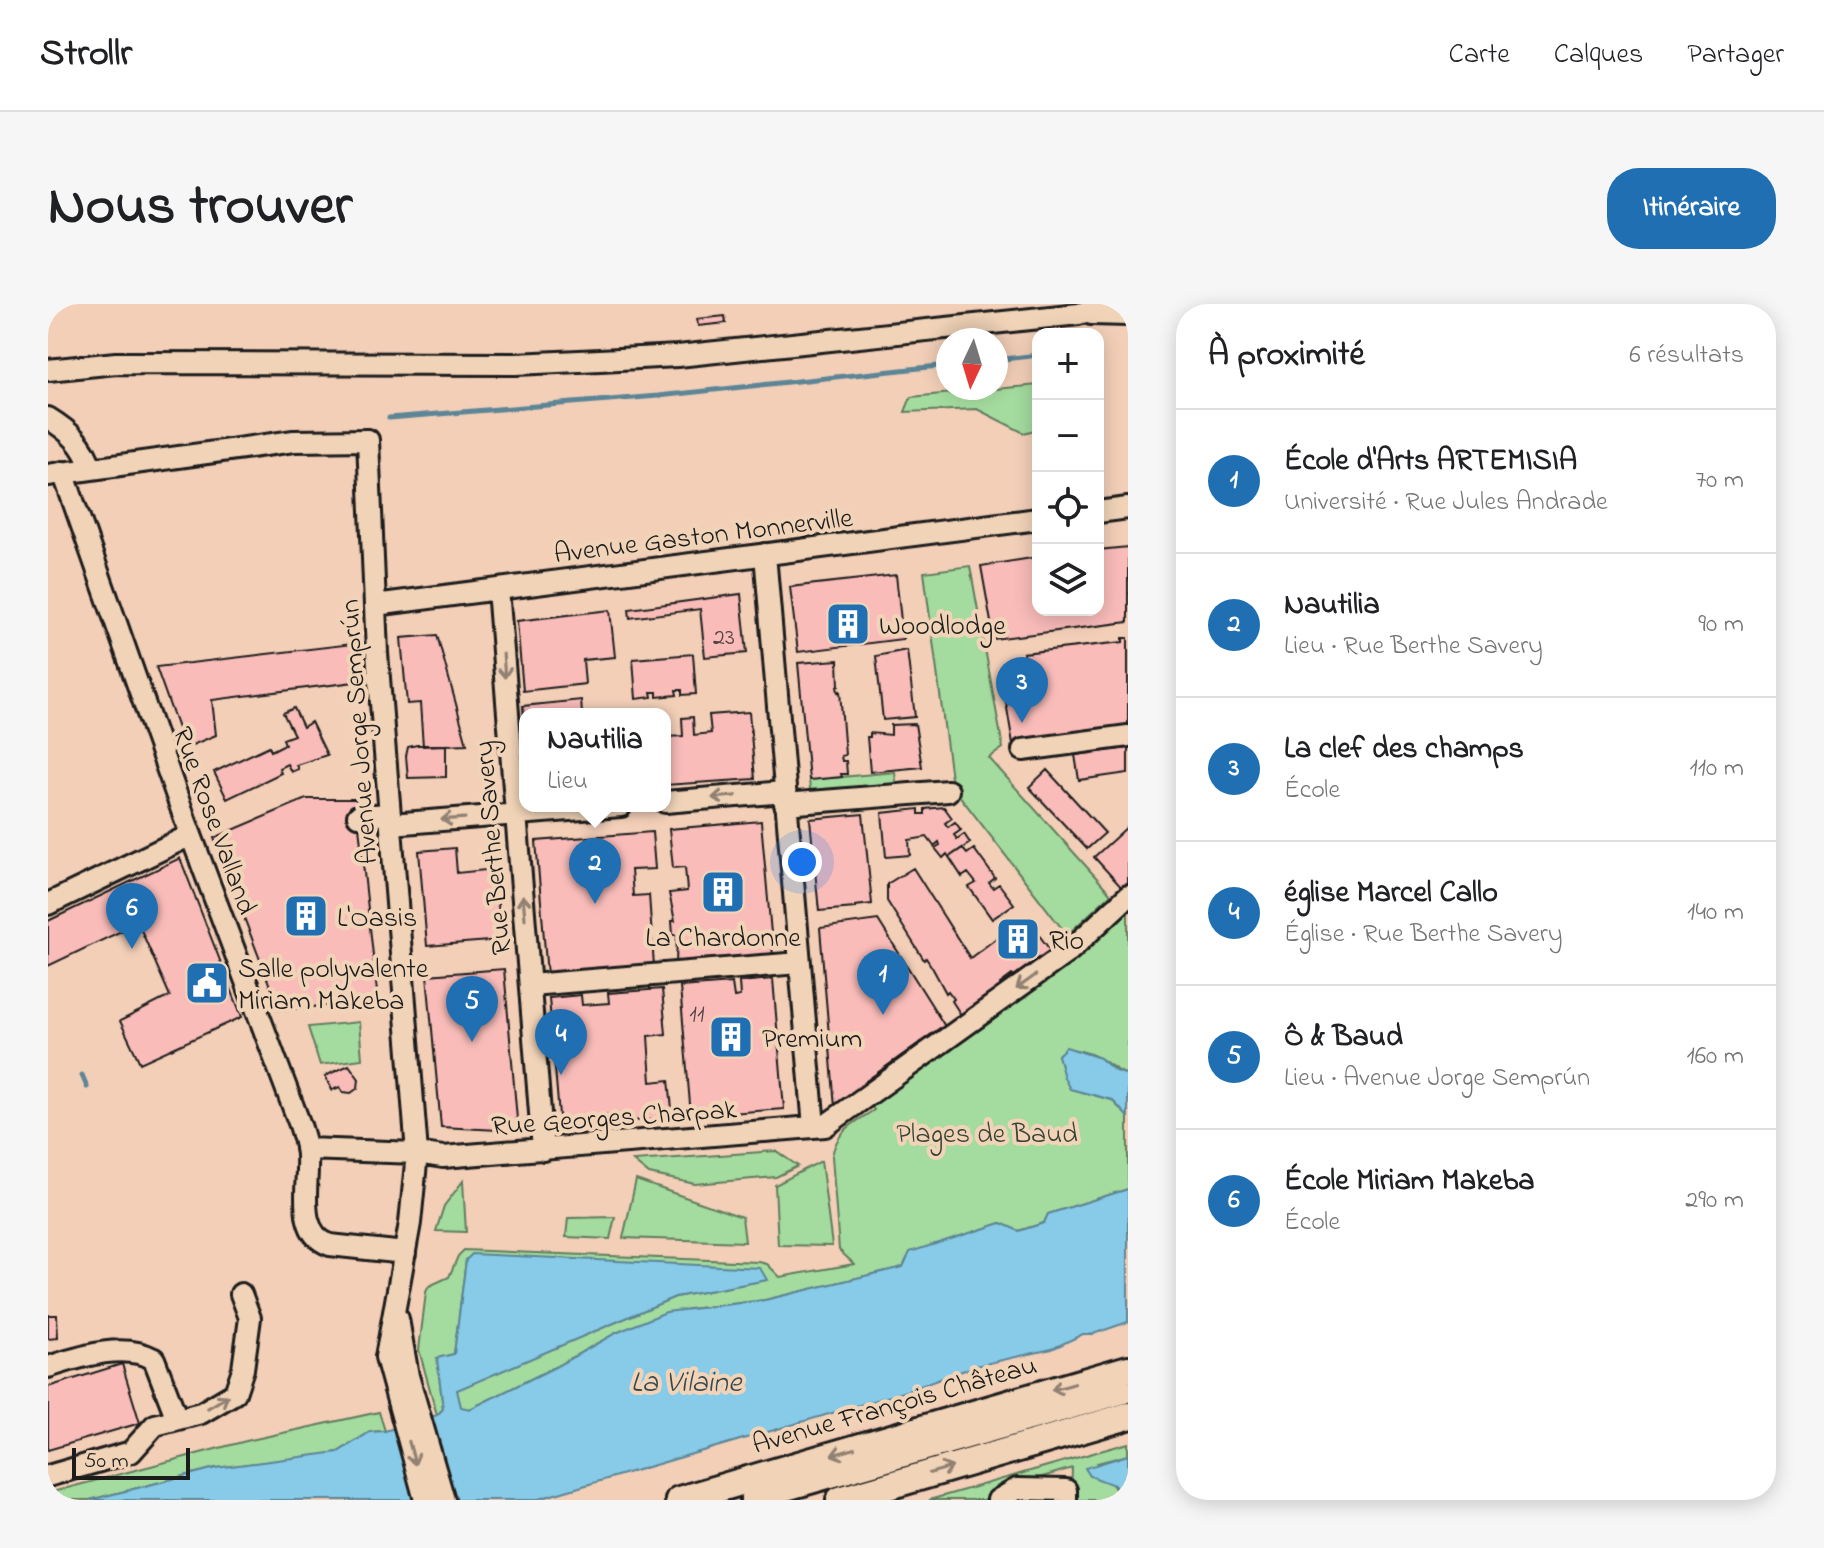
<!DOCTYPE html>
<html lang="fr">
<meta charset="utf-8">
<style>
body{margin:0;font-family:"Indie Flower",sans-serif;background:#f6f6f6;color:#202124}
.controls{position:absolute;right:24px;top:24px;display:grid;overflow:hidden;border-radius:16px;box-shadow:0 4px 20px #0003}
.controls button{width:72px;height:72px;display:grid;place-items:center;padding:0;border:0;border-bottom:2px solid #e0e0e0;background:#fff;color:#202124;font:40px sans-serif}
.compass{position:absolute;left:888px;top:24px;width:72px;height:72px;border-radius:50%;background:#fff;box-shadow:0 4px 20px #0003;rotate:184deg}
.scale{position:absolute;left:24px;bottom:20px;width:118px;box-sizing:border-box;padding-left:8px;border:4px solid #1c1c1c;border-top:0;font-size:22px;line-height:28px;white-space:nowrap;color:#1c1c1c;-webkit-text-stroke:6px #f1d4b8;paint-order:stroke}
.you{position:absolute;left:754px;top:558px;width:28px;height:28px;margin:-20px;border:6px solid #fff;border-radius:50%;background:#1a73e8;box-shadow:0 0 0 12px #1a73e833}
.badge{display:grid;place-items:center;width:52px;height:52px;border-radius:50%;background:#1f6fb2;color:#fff;font-size:26px;font-weight:700}
.pin{position:absolute;translate:-50% -66px;filter:drop-shadow(0 2px 4px #0008)}
.pin::after{content:'';position:absolute;top:42px;width:28px;height:24px;background:inherit;clip-path:polygon(0 0,100% 0,50% 100%)}
.popup{position:absolute;left:471px;top:404px;width:152px;height:104px;box-sizing:border-box;display:grid;place-content:center;border-radius:16px;background:#fff;filter:drop-shadow(0 2px 6px #0005);font-size:26px;white-space:nowrap;color:#757577}
.popup b{font-size:30px;color:#202124}
.popup::after{content:'';position:absolute;left:50%;top:100%;margin-left:-16px;border:16px solid transparent;border-top-color:#fff}
.list{margin:0;padding:0;list-style:none}
h2{display:flex;justify-content:space-between;align-items:center;height:104px;margin:0;padding:0 32px;font-size:34px}
h2 small{font-size:26px;font-weight:400;color:#757577}
.list li{display:grid;grid-template-columns:52px 1fr auto;gap:24px;align-items:center;box-sizing:border-box;height:144px;padding:0 32px;border-top:2px solid #e0e0e0}
.list b{display:block;font-size:30px;white-space:nowrap}
.list p{margin:0;font-size:26px;white-space:nowrap;color:#757577}
.list em{font-size:26px;font-style:normal;color:#757577}
.icon{flex:none;width:44px;height:44px;fill:none;stroke:currentColor;stroke-width:2;stroke-linecap:round;stroke-linejoin:round}
.map{position:relative;flex:none;width:1080px;height:1196px;overflow:hidden;border-radius:32px}
header{display:flex;align-items:center;gap:48px;box-sizing:border-box;height:112px;padding:0 40px;background:#fff;border-bottom:2px solid #e0e0e0}
header strong{font-size:38px}
nav{display:flex;gap:44px;margin-inline-start:auto;font-size:28px}
.intro{display:flex;align-items:center;justify-content:space-between;box-sizing:border-box;height:192px;padding:0 48px}
h1{margin:0;font-size:56px}
.button{padding:20px 36px;border-radius:32px;background:#1f6fb2;color:#fff;font-size:28px;font-weight:700}
main{display:flex;gap:48px;padding:0 48px}
aside{flex:1;background:#fff;border-radius:32px;box-shadow:0 4px 20px #0003}
.map>svg:first-child{display:block}
</style>
<header>
<strong>Strollr</strong>
<nav><a>Carte</a><a>Calques</a><a>Partager</a></nav>
</header>
<div class="intro"><h1>Nous trouver</h1><a class="button">Itinéraire</a></div>
<main>
<div class="map">
<svg width="1080" height="1196" viewBox="0 0 1080 1196">
<rect width="100%" height="100%" fill="#f3cfb8"/>
<filter id="ink" filterUnits="userSpaceOnUse"><feTurbulence type="fractalNoise" baseFrequency=".0125" numOctaves="2"/><feDisplacementMap in="SourceGraphic" scale="16" xChannelSelector="R" yChannelSelector="G"/><feConvolveMatrix kernelMatrix="1 2 1 2 8 2 1 2 1" color-interpolation-filters="sRGB"/></filter>
<g filter="url(#ink)">
<!-- green -->
<path fill="#a4db9e" stroke="#607c5d" stroke-width="2" d="M 990,81 L 990,125 L 976,129 L 929,105 L 857,108 L 863,93 Z
M 922,262 L 955,444 L 941,454 L 1063,590 L 1019,631 L 904,482 L 876,268 Z
M 847,468 L 849,487 L 763,495 L 761,476 Z
M 1080,600 L 1080,771 C 1066,767 1063,760 1051,754 C 1042,748 1029,746 1018,744 L 1010,751 L 1022,785 L 1064,796 L 1080,813 L 1080,885 L 1000,910 L 996,919 L 970,927 L 953,919 L 863,948 L 855,963 L 717,996 L 641,1005 L 568,1029 L 507,1063 L 422,1105 L 413,1104 L 408,1086 L 627,993 L 718,976 L 418,956 L 406,1050 L 389,1054 L 395,1105 L 389,1111 L 371,1046 L 378,988 L 381,982 L 401,973 L 410,952 L 416,946 L 711,958 L 719,960 L 732,973 L 806,960 L 791,946 L 784,852 C 789,826 805,820 826,806 L 821,798 Z
M 311,718 L 314,755 L 272,761 L 260,723 Z
M 728,847 L 750,862 L 728,873 L 647,880 L 601,870 L 585,857 Z
M 773,857 L 784,942 L 730,941 L 727,881 Z
M 588,876 L 694,913 L 697,938 L 575,934 Z
M 415,877 L 418,928 L 388,927 L 396,902 Z
M 567,913 L 562,935 L 518,933 L 520,914 Z
M 331,1108 L 337,1127 L 322,1128 L 290,1148 L 274,1151 L 168,1164 L 42,1196 L 0,1196 L 0,1189 L 198,1137 Z
M 1080,1139 L 1080,1151 L 1049,1159 L 1075,1196 L 1023,1196 L 1024,1164 L 961,1183 L 946,1196 L 881,1196 Z"/>
<!-- water -->
<path fill="#87cbe8" stroke="#5c8596" stroke-width="2" d="M 1018,743 L 1052,754 L 1067,767 L 1080,771 L 1080,813 L 1064,796 L 1022,785 L 1016,774 L 1010,751 Z
M 1080,885 L 1080,1018 L 1045,1030 L 1035,1030 L 1004,1045 L 928,1062 L 856,1088 L 487,1196 L 42,1196 L 168,1164 L 290,1148 L 322,1128 L 337,1127 L 389,1111 L 395,1105 L 389,1054 L 406,1050 L 418,956 L 424,950 L 712,964 L 719,976 L 627,993 L 409,1086 L 413,1103 L 422,1105 L 507,1063 L 568,1029 L 618,1008 L 717,996 L 855,963 L 862,948 L 953,919 L 971,927 L 996,919 L 1000,910 Z
M 1080,1151 L 1080,1196 L 1075,1196 L 1066,1181 L 1042,1172 L 1037,1164 Z"/>
<g fill="none" stroke-linecap="round" stroke-linejoin="round">
<!-- stream -->
<path stroke="#5c8596" stroke-width="5" d="M 948,56 L 990,51
M 341,114 L 610,92 L 900,61
M 34,771 L 39,783"/>
</g>
<!-- building -->
<path fill="#f9bcb9" stroke="#1c1c1c" stroke-width="2" d="M 677,12 L 678,19 L 650,22 L 649,15 Z
M 1080,243 L 1080,318 L 946,335 L 933,262 L 990,253 L 990,306 L 1050,306 L 1050,246 Z
M 848,271 L 855,335 L 750,348 L 742,283 Z
M 693,290 L 699,349 L 657,353 L 652,305 L 582,314 L 581,305 Z
M 562,306 L 567,353 L 535,356 L 537,380 L 475,387 L 469,317 Z
M 389,331 L 419,440 L 375,442 L 372,399 L 359,400 L 353,334 Z
M 1075,334 L 1080,334 L 1080,427 L 965,440 L 958,398 L 982,395 L 975,349 L 1075,338 Z
M 304,340 L 306,378 L 164,396 L 168,431 L 137,444 L 108,363 Z
M 859,346 L 867,413 L 835,416 L 828,352 Z
M 645,350 L 648,390 L 634,391 L 634,386 L 628,386 L 629,391 L 609,393 L 609,388 L 603,388 L 604,393 L 588,395 L 585,355 Z
M 790,356 L 791,382 L 789,382 L 790,388 L 792,387 L 797,451 L 793,452 L 794,457 L 798,457 L 799,470 L 793,470 L 794,473 L 761,476 L 750,359 Z
M 533,396 L 534,410 L 477,410 L 477,429 L 475,402 Z
M 246,404 L 255,423 L 263,418 L 279,451 L 248,461 L 250,465 L 243,468 L 239,460 L 231,464 L 233,469 L 179,495 L 166,468 L 221,442 L 223,447 L 237,440 L 235,435 L 246,431 L 235,409 Z
M 701,408 L 707,475 L 617,481 L 617,416 L 619,433 L 635,432 L 634,414 L 645,413 L 646,431 L 663,429 L 661,411 Z
M 867,420 L 874,463 L 822,468 L 819,433 L 822,433 L 822,429 L 843,431 L 843,421 Z
M 369,441 L 398,441 L 398,473 L 360,474 L 358,452 L 360,443 Z
M 1080,444 L 1080,469 L 1031,476 L 1027,451 Z
M 999,466 L 1057,529 L 1039,545 L 981,483 Z
M 258,495 L 308,495 L 330,697 L 231,706 L 166,534 Z
M 896,503 L 904,514 L 897,519 L 900,523 L 907,518 L 913,526 L 906,531 L 909,535 L 916,530 L 922,539 L 901,553 L 899,550 L 895,554 L 887,544 L 892,541 L 891,538 L 886,542 L 879,533 L 861,536 L 862,551 L 838,553 L 834,509 L 871,505 L 871,510 L 877,510 L 877,505 Z
M 815,510 L 824,600 L 807,602 L 807,604 L 771,607 L 762,515 Z
M 713,517 L 725,652 L 628,660 L 629,631 L 625,631 L 624,617 L 627,617 L 621,589 L 639,587 L 637,563 L 625,564 L 621,525 Z
M 1080,522 L 1080,581 L 1075,585 L 1046,553 Z
M 604,528 L 607,565 L 583,566 L 585,592 L 601,591 L 606,662 L 499,671 L 488,537 Z
M 407,544 L 409,569 L 447,565 L 453,636 L 379,642 L 371,547 Z
M 914,544 L 919,550 L 926,545 L 947,574 L 941,579 L 945,584 L 951,580 L 966,600 L 944,615 L 921,583 L 928,579 L 920,569 L 914,573 L 901,553 Z
M 132,554 L 194,713 L 92,759 L 72,717 L 122,692 L 90,619 L 0,662 L 0,617 Z
M 865,564 L 922,654 L 958,627 L 955,622 L 962,618 L 965,624 L 979,615 L 1005,650 L 969,677 L 964,671 L 952,680 L 954,683 L 935,695 L 936,698 L 930,702 L 927,700 L 913,711 L 904,697 L 906,695 L 900,687 L 898,689 L 885,665 L 878,654 L 876,656 L 839,597 L 839,580 Z
M 830,616 L 898,724 L 892,724 L 818,777 L 818,784 L 787,803 L 772,624 Z
M 456,665 L 470,827 L 393,823 L 379,671 Z
M 725,675 L 736,805 L 643,812 L 632,683 L 684,679 L 686,693 L 692,692 L 691,678 Z
M 614,685 L 618,730 L 600,732 L 603,778 L 621,776 L 625,814 L 571,818 L 570,810 L 555,811 L 556,820 L 512,823 L 501,694 L 533,691 L 534,701 L 561,699 L 560,689 Z
M 301,761 L 311,775 L 310,784 L 303,789 L 295,788 L 292,783 L 284,786 L 277,772 Z
M 0,1011 L 9,1011 L 10,1034 L 0,1035 Z
M 74,1060 L 92,1119 L 0,1146 L 0,1083 Z"/>
<g fill="none" stroke-linecap="round" stroke-linejoin="round">
<!-- minor casing -->
<g stroke="#1c1c1c" stroke-width="26">
<path id="minor" d="M 1043,10 L 1080,11
M 0,66 L 68,59 L 468,60 L 552,56 L 630,52 L 1031,10 L 1061,0
M 0,114 C 21,127 36,140 43,164
M 15,168 L 138,518 L 252,821 C 255,831 259,841 259,852 C 261,881 247,929 282,941 L 357,949
M 0,171 L 246,137 L 320,136 L 329,349 L 369,849 L 362,919 L 338,1053 L 377,1196
M 1050,208 L 1080,204
M 717,250 L 766,823
M 450,285 L 495,846
M 327,301 L 990,215
M 975,446 L 1080,432
M 617,498 L 736,488
M 737,500 L 900,487
M 310,512 L 342,510
M 343,520 L 573,502
M 0,600 L 143,531
M 482,681 L 751,659
M 258,845 L 369,849 L 395,853 L 777,822 L 1021,647 L 1080,592
M 350,1015 L 360,1072 L 396,1196
M 0,1063 C 32,1053 75,1038 106,1055 L 129,1115
M 0,1172 L 83,1148 L 107,1121 L 153,1109 L 187,1089 L 195,1065 L 202,1014 L 193,990
M 703,1196 L 1080,1088
M 950,1196 L 969,1185 L 1018,1186 L 1018,1196"/>
</g>
<!-- major casing -->
<g stroke="#1c1c1c" stroke-width="32">
<path id="major" d="M 631,1196 L 1080,1065
M 792,1196 L 1080,1112"/>
</g>
<!-- minor -->
<use href="#minor" stroke="#f1d4b8" stroke-width="20"/>
<!-- major -->
<use href="#major" stroke="#f1d4b8" stroke-width="26"/>
</g>
<!-- one-way arrows -->
<defs><path id="oneway-shaft" d="M-6 0H5M1.5-3L5.5 0L1.5 3" fill="none" stroke-width="1.6" stroke-linecap="round" stroke-linejoin="round" transform="scale(2)"/></defs>
<g stroke="#918172">
<use href="#oneway-shaft" transform="translate(456 362) rotate(86)"/>
<use href="#oneway-shaft" transform="translate(676 493) rotate(175)"/>
<use href="#oneway-shaft" transform="translate(405 515) rotate(176)"/>
<use href="#oneway-shaft" transform="translate(476 603) rotate(-95)"/>
<use href="#oneway-shaft" transform="translate(978 678) rotate(144)"/>
<use href="#oneway-shaft" transform="translate(1015 1083) rotate(164)"/>
<use href="#oneway-shaft" transform="translate(170 1098) rotate(-31)"/>
<use href="#oneway-shaft" transform="translate(795 1148) rotate(164)"/>
<use href="#oneway-shaft" transform="translate(364 1149) rotate(75)"/>
<use href="#oneway-shaft" transform="translate(893 1166) rotate(-16)"/>
</g>
</g>
<!-- icons -->
<defs>
<g id="building-square" transform="scale(2.3)"><rect x="-9" y="-9" width="18" height="18" rx="4" fill="#1f6fb2" stroke="#f1d4b8"/><path d="M-4-6H4V6H1V3H-1V6H-4ZM-2.5-4.3h1.7v1.8h-1.7ZM.8-4.3h1.7v1.8H.8ZM-2.5-1h1.7V.8h-1.7ZM.8-1h1.7V.8H.8Z" fill="#fff"/></g>
<g id="civic-square" transform="scale(2.3)"><rect x="-9" y="-9" width="18" height="18" rx="4" fill="#1f6fb2" stroke="#f1d4b8"/><path d="M-.6-6.5H3V-4.5H.6V-3L4-1V1h2V6H-6V1h2V-1L-.6-3ZM-1.2 2.5V6h2.4V2.5Z" fill="#fff"/></g>
</defs>
<g fill-rule="evenodd">
<use href="#building-square" x="800" y="320"/>
<use href="#building-square" x="675" y="588"/>
<use href="#building-square" x="258" y="612"/>
<use href="#building-square" x="970" y="635"/>
<use href="#civic-square" x="159" y="679"/>
<use href="#building-square" x="683" y="733"/>
</g>
<g text-anchor="middle" stroke-width="8" stroke-linejoin="round" paint-order="stroke">
<!-- number labels -->
<g font-size="24" fill="#534443">
<text x="676" y="340">23</text>
<text x="649" y="717">11</text>
</g>
<!-- street labels -->
<g font-size="28" fill="#1c1c1c" stroke="#f1d4b8">
<text transform="translate(655 230) rotate(-7)" y="10">Avenue Gaston Monnerville</text>
<text transform="translate(309 428) rotate(-94)" y="10">Avenue Jorge Semprún</text>
<text transform="translate(168 516) rotate(70)" y="10">Rue Rose Valland</text>
<text transform="translate(443 544) rotate(-95)" y="10">Rue Berthe Savery</text>
<text transform="translate(566 812) rotate(-4)" y="10">Rue Georges Charpak</text>
<text transform="translate(846 1099) rotate(-16)" y="10">Avenue François Château</text>
</g>
<!-- poi labels -->
<g font-size="28" fill="#1c1c1c" stroke="#f1d4b8" text-anchor="start">
<text x="831" y="330">Woodlodge</text>
<text x="289" y="622">L'Oasis</text>
<text x="675" y="642" text-anchor="middle">La Chardonne</text>
<text x="1001" y="645">Rio</text>
<text x="190" y="673">Salle polyvalente<tspan x="190" dy="32">Miriam Makeba</tspan></text>
<text x="714" y="743">Premium</text>
</g>
<!-- park labels -->
<g font-size="28" fill="#374236" stroke="#f1d4b8">
<text x="939" y="838">Plages de Baud</text>
</g>
<!-- water labels -->
<g font-size="30" font-style="italic" fill="#37484f" stroke="#f1d4b8">
<text x="638" y="1087">La Vilaine</text>
</g>
</g>
</svg>
<div class="controls">
<button>+</button>
<button>−</button>
<button><svg class="icon" aria-label="locate" viewBox="0 0 24 24"><circle cx="12" cy="12" r="6"/><path d="M12 2v4M12 18v4M2 12h4M18 12h4"/></svg></button>
<button><svg class="icon" aria-label="layers" viewBox="0 0 24 24"><path d="M12 4l9 5-9 5-9-5zM3 14l9 5 9-5"/></svg></button>
</div>
<svg class="compass" viewBox="-18 -18 36 36"><path d="M0-13l5 13h-10z" fill="#e53935"/><path d="M0 13l5-13h-10z" fill="#757577"/></svg>
<div class="scale">50 m</div>
<div class="you"></div>
<div class="pin badge" style="left:835px;top:711px">1</div>
<div class="pin badge" style="left:547px;top:600px">2</div>
<div class="popup"><b>Nautilia</b>Lieu</div>
<div class="pin badge" style="left:974px;top:419px">3</div>
<div class="pin badge" style="left:513px;top:771px">4</div>
<div class="pin badge" style="left:424px;top:738px">5</div>
<div class="pin badge" style="left:84px;top:645px">6</div>
</div>
<aside>
<h2>À proximité<small>6 résultats</small></h2>
<ul class="list">
<li><span class="badge">1</span><div><b>École d'Arts ARTEMISIA</b><p>Université · Rue Jules Andrade</p></div><em>70 m</em></li>
<li><span class="badge">2</span><div><b>Nautilia</b><p>Lieu · Rue Berthe Savery</p></div><em>90 m</em></li>
<li><span class="badge">3</span><div><b>La clef des champs</b><p>École</p></div><em>110 m</em></li>
<li><span class="badge">4</span><div><b>église Marcel Callo</b><p>Église · Rue Berthe Savery</p></div><em>140 m</em></li>
<li><span class="badge">5</span><div><b>Ô &amp; Baud</b><p>Lieu · Avenue Jorge Semprún</p></div><em>160 m</em></li>
<li><span class="badge">6</span><div><b>École Miriam Makeba</b><p>École</p></div><em>290 m</em></li>
</ul>
</aside>
</main>
